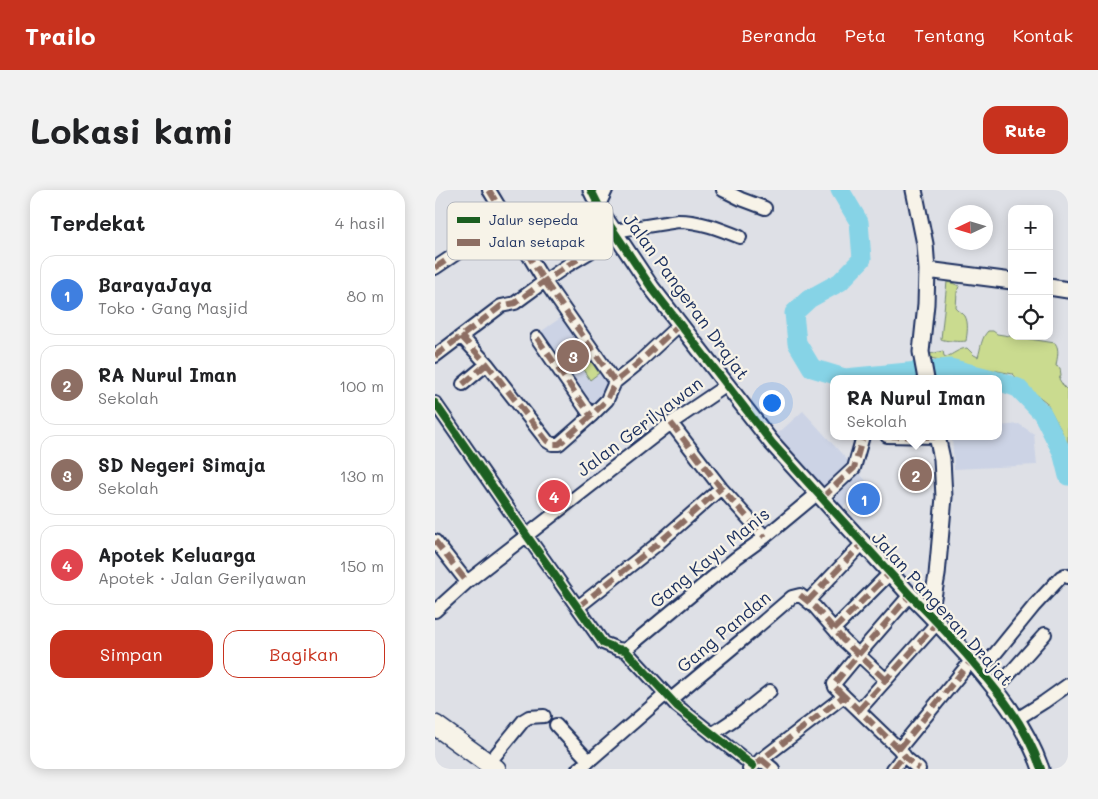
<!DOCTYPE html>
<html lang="id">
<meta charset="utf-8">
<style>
body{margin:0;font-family:Mali,sans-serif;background:#f2f2f2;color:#202124}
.controls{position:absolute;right:15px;top:15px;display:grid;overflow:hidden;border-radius:10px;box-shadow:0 2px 12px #0003}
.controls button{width:45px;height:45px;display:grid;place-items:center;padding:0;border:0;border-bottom:1px solid #e0e0e0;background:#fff;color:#202124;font:25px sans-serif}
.compass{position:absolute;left:513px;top:15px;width:45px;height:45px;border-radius:50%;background:#fff;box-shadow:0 2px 12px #0003;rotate:266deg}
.you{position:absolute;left:336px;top:212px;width:18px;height:18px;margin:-12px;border:4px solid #fff;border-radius:50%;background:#1a73e8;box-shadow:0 0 0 8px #1a73e833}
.badge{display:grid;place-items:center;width:32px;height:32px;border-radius:50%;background:#c8321e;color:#fff;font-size:16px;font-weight:700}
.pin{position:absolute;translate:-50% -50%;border:2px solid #fff;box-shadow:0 1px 5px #0006}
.popup{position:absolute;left:395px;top:185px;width:172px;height:65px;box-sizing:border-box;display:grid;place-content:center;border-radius:10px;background:#fff;filter:drop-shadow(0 1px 4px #0005);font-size:16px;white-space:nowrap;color:#757577}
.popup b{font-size:19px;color:#202124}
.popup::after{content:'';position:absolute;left:50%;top:100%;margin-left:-10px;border:10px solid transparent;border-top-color:#fff}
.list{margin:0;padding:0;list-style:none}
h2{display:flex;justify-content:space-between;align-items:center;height:65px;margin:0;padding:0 20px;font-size:21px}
h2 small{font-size:16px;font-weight:400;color:#757577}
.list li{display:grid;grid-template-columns:32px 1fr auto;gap:15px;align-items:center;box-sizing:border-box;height:80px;margin:0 10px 10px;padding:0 10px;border:1px solid #e0e0e0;border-radius:15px}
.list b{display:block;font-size:19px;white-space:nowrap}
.list p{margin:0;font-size:16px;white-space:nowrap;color:#757577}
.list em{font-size:16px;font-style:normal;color:#757577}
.actions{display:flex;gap:10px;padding:15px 20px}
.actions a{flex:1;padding:11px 0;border:1px solid #c8321e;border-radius:15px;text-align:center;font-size:18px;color:#c8321e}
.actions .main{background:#c8321e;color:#fff}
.icon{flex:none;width:28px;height:28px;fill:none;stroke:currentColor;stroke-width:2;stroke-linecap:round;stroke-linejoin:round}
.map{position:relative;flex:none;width:633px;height:579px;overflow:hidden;border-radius:15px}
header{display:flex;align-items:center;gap:30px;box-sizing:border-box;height:70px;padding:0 25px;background:#c8321e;color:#fff}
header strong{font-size:24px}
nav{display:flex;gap:28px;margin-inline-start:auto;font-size:18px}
.intro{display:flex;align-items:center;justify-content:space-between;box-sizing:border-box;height:120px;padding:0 30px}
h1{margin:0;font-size:35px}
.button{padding:12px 22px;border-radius:15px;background:#c8321e;color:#fff;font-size:18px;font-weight:700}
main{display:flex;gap:30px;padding:0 30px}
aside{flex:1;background:#fff;border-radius:15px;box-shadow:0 2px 12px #0003}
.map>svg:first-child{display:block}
</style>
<header>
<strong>Trailo</strong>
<nav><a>Beranda</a><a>Peta</a><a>Tentang</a><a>Kontak</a></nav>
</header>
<div class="intro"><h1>Lokasi kami</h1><a class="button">Rute</a></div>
<main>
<aside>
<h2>Terdekat<small>4 hasil</small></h2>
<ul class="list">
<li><span class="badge" style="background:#3f7fe0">1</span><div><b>BarayaJaya</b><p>Toko · Gang Masjid</p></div><em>80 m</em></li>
<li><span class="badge" style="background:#8d6e63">2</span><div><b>RA Nurul Iman</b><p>Sekolah</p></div><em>100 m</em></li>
<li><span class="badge" style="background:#8d6e63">3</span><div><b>SD Negeri Simaja</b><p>Sekolah</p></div><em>130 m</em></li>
<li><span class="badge" style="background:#e0444e">4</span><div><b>Apotek Keluarga</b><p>Apotek · Jalan Gerilyawan</p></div><em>150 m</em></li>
</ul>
<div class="actions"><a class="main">Simpan</a><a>Bagikan</a></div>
</aside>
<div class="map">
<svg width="633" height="579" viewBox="0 0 633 579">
<rect width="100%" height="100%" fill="#dee0e6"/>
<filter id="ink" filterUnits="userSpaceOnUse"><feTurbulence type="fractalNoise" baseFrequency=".02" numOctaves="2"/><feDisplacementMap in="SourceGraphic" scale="10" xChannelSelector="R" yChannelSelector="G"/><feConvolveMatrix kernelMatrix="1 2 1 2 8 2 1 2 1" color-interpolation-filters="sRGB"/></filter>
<g filter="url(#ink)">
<!-- built -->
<path fill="#ccd3e5" d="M 131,124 L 175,188 L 165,212 L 153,221 L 101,145 Z
M 368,221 L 434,294 L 405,320 L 339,247 Z
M 584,234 L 599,244 L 602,275 L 519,279 L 517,246 L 564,246 L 564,236 Z"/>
<!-- green -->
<path fill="#cadb8f" stroke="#728576" d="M 512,92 L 520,94 L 524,96 L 522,102 L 521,118 C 523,121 528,123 530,126 C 534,133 532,144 531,151 C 526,152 509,151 506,149 Z
M 553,141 L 558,141 L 562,144 L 620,153 C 625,159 622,168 621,176 L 625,178 L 626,185 L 624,189 L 629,197 L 633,201 L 633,268 L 627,242 L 611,212 L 584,191 L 578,184 L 495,168 L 495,164 L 508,161 L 509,166 L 511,167 C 519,164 523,159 532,158 L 539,165 L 543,167 C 546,158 546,148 553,141 Z
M 151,164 L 164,183 L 155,190 L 142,170 Z"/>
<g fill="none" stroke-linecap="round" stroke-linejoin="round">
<!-- river -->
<path stroke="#86d3e6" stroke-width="19" d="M 405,0 L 424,32 L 427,69 L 405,92 L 374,109 L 359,123 L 362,153 L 377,178 L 410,188 L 515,178 L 557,189
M 564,191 L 583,198 L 607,223 L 627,262 L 633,286"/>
<!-- minor casing -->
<g stroke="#1b2f5e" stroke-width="16">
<path id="minor" d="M 54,0 L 106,86 L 180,192 L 201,175 L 245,134
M 288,0 L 306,9 L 330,18
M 164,15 L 171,0
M 179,41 L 243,31 C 265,31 285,39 305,47
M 0,78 L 72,29
M 26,146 L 52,174 L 112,251 L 117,254 L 124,254 L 156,226 L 172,210 L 180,192
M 102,148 L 156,226
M 0,166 L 66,116 L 80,113 L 110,91 L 133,75 L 182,46
M 28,194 L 52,174
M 0,213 L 92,346 L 168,453 L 183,459 L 190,460 L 242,516 L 318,576
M 236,233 L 286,298 L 330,347
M 452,246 L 502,247
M 387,308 L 419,278 L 428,246
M 0,351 L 32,392
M 373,411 L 428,353
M 143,417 L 220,356 L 286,298
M 0,421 L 32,392 L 236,233 L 292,195
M 399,439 L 455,383
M 190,460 L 301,368 L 330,347 L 383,303
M 546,481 L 599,416 L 626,387 L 630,385 L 633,387
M 561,499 L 610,444
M 409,506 L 400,497 L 399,494 L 423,465 L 475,405
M 236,509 L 314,444 L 357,407 L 365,405 L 380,417 L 399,439 L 408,450 L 451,490
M 424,520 L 502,433
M 582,529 L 609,512 L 633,495
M 121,535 L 154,571
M 277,544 L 301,528 L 335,501
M 464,559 L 536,471
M 326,569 L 338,579
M 54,573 L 89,530 L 94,527 L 109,526
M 143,579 L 154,571 L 231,504
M 314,579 L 409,506 L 464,559 L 471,568 L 484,579
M 458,579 L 469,565"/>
</g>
<!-- tertiary casing -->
<g stroke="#1b2f5e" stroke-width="19">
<path id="tertiary" d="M 156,0 L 170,28 L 216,97 L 292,195 L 337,253 L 475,405 C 495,424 513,444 531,464 C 562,500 590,533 606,579
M 479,0 L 490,54 L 492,80 L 491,114 L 486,162 L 491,189
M 492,80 L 577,91
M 614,97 L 633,100
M 495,424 L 502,385 L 509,307 L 507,269 L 502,246"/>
</g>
<!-- primary casing -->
<g stroke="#1b2f5e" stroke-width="22">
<path id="primary" d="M 0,535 L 61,579"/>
</g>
<!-- minor -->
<use href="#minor" stroke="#f7f3e8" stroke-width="12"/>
<!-- tertiary -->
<use href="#tertiary" stroke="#f7f3e8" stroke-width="15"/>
<!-- primary -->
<use href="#primary" stroke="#f7f3e8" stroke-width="19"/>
<!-- quiet -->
<path stroke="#8d6e63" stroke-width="6" stroke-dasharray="12 6" stroke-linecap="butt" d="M 54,0 L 106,86 L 180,192 L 201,175 L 245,134
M 0,78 L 72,29
M 26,146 L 52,174 L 112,251 L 117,254 L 124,254 L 156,226 L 172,210 L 180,192
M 102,148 L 156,226
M 0,166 L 66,116 L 80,113 L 110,91 L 133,75 L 182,46
M 28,194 L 52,174
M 236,233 L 286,298 L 330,347
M 452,246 L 502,247
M 387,308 L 419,278 L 428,246
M 0,351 L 32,392
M 365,405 L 380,417 L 399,439 L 408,450 L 451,490
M 373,411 L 428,353
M 143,417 L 220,356 L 286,298
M 399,439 L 455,383
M 409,506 L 400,497 L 399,494 L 423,465 L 475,405
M 424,520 L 502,433
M 464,559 L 536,471
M 326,569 L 338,579
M 318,576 L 409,506 L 464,559 L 471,568 L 484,579
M 458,579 L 469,565"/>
<!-- cycleway casing -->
<g stroke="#f7f3e8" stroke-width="11">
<path id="cycleway" d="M 156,0 L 170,28 L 216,97 L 292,195 L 337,253 L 475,405 C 495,424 513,444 531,464 C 562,500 590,533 606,579
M 0,213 L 92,346 L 168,453 L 183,459 L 190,460 L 242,516 L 318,576"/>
</g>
<!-- cycleway -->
<use href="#cycleway" stroke="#1b5e20" stroke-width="8"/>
</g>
</g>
<g text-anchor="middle" stroke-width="4.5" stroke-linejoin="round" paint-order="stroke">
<!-- street labels -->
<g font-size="18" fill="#1b2f5e" stroke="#f7f3e8">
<text transform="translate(251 107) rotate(54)" y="6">Jalan Pangeran Drajat</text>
<text transform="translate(205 237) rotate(-37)" y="6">Jalan Gerilyawan</text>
<text transform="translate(275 368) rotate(-39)" y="6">Gang Kayu Manis</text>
<text transform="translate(507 419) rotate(48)" y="6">Jalan Pangeran Drajat</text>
<text transform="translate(289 442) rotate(-40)" y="6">Gang Pandan</text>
</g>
</g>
<!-- legend -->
<rect x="12" y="12" width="166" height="58" rx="8" fill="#f7f3e8" stroke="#b5b8bf" stroke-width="1"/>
<rect x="22" y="27" width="23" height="6" fill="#1b5e20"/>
<rect x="22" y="49" width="23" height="7" fill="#8d6e63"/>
<g font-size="14" fill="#1b2f5e">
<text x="54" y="35">Jalur sepeda</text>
<text x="54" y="57">Jalan setapak</text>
</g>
</svg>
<div class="controls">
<button>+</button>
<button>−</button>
<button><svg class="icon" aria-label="locate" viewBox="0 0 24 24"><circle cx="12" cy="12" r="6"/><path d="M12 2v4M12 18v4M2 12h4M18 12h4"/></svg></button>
</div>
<svg class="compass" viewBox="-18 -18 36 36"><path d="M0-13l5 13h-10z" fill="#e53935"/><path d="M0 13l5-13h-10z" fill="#757577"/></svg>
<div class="you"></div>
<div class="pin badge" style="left:429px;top:309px;background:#3f7fe0">1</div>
<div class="pin badge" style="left:481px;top:285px;background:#8d6e63">2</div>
<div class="popup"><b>RA Nurul Iman</b>Sekolah</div>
<div class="pin badge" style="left:138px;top:166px;background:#8d6e63">3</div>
<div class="pin badge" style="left:119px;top:306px;background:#e0444e">4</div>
</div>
</main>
